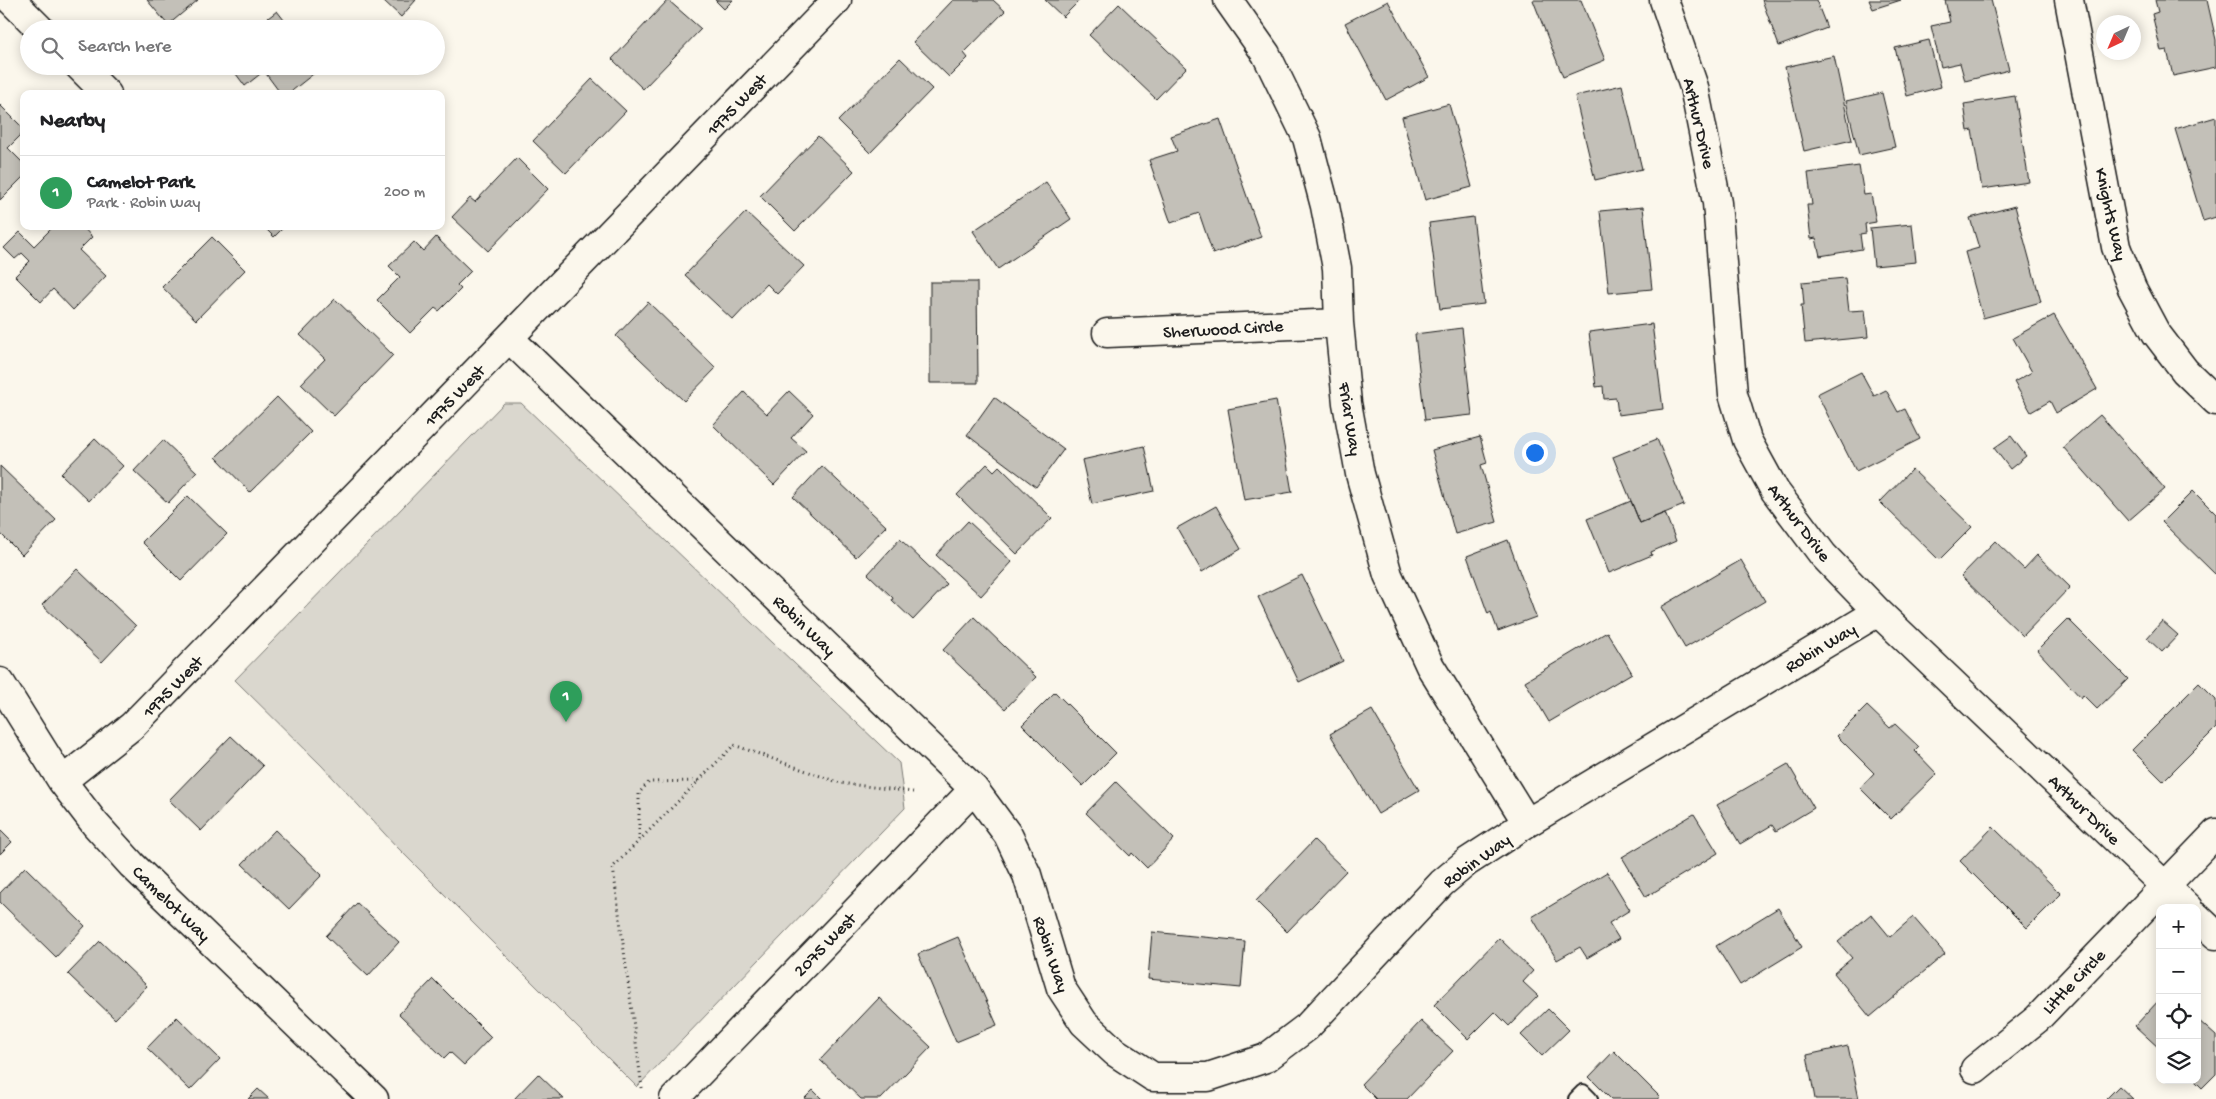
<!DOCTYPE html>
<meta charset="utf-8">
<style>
body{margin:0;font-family:"Gochi Hand",sans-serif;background:#f6f6f6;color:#202124}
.controls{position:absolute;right:15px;bottom:15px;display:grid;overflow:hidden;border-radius:10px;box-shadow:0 2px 12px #0003}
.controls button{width:45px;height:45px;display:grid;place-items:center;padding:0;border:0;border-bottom:1px solid #e0e0e0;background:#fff;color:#202124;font:25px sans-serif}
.compass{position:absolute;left:2096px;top:15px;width:45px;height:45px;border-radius:50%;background:#fff;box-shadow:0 2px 12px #0003;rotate:224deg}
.you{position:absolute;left:1534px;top:452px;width:18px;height:18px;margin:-12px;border:4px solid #fff;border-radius:50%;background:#1a73e8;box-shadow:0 0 0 8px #1a73e833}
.badge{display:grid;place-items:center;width:32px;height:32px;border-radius:50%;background:#1c1c1c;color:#fff;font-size:16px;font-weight:700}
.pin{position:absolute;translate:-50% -41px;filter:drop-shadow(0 1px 2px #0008)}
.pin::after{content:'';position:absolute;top:26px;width:18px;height:15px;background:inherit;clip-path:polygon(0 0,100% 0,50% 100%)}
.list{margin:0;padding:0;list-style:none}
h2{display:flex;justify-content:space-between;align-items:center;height:65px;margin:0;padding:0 20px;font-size:21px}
h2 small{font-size:16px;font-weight:400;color:#757577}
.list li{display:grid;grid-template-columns:32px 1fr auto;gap:15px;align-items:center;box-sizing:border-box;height:75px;padding:0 20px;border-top:1px solid #e0e0e0}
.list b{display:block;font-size:19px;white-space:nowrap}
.list p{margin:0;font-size:16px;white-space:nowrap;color:#757577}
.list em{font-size:16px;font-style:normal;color:#757577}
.icon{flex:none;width:28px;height:28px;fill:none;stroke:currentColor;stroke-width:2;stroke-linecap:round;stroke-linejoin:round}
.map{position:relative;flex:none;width:2216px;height:1099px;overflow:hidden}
.search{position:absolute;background:#fff;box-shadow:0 2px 12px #0003;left:20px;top:20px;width:425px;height:55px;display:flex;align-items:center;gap:12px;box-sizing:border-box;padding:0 18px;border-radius:28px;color:#757577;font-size:19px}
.panel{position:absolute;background:#fff;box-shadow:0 2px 12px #0003;left:20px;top:90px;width:425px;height:140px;border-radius:10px}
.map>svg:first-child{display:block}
</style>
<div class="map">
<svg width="2216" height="1099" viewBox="0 0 2216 1099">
<rect width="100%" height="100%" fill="#fbf7ec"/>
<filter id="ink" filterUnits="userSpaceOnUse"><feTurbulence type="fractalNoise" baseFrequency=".02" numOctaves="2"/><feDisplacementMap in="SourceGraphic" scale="10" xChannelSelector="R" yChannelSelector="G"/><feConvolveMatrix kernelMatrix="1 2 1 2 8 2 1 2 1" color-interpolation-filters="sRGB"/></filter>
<g filter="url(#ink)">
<!-- green -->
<path fill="#dad7ce" stroke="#7b7a75" d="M 504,403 L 521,403 L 899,763 L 905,808 L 637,1087 L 396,846 L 322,766 L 235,680 Z"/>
<!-- building -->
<path fill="#c3c0b8" stroke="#1c1c1c" d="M 147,0 L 198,0 L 168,25 Z
M 383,0 L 416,0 L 401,17 Z
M 668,0 L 701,29 L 643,89 L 612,59 Z
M 715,0 L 733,0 L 724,9 Z
M 953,0 L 993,0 L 1005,11 L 964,53 L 968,58 L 949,77 L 913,42 Z
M 1045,0 L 1080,0 L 1063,17 Z
M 1533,0 L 1581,0 L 1605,60 L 1563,77 Z
M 1762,0 L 1816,0 L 1827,28 L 1779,46 Z
M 1869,0 L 1901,0 L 1873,9 Z
M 1945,0 L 1991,0 L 2009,70 L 1965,81 L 1960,63 L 1941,67 L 1931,26 L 1950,22 Z
M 2155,0 L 2207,0 L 2216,40 L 2216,67 L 2173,76 L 2167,50 L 2161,51 L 2152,14 L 2158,12 Z
M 1388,1 L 1429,77 L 1386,100 L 1345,23 Z
M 1119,4 L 1186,68 L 1156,99 L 1089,35 Z
M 277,11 L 291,29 L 254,29 Z
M 1929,40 L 1941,87 L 1907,96 L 1895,48 Z
M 1834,56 L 1852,140 L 1804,151 L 1785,67 Z
M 900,58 L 932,89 L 870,153 L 838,121 Z
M 230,66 L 321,66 L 322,67 L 288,94 L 281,94 L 264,71 L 245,86 Z
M 592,79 L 626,111 L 566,173 L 533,141 Z
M 1622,85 L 1642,169 L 1595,180 L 1575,96 Z
M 1882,93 L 1895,147 L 1859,155 L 1846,101 Z
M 2015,96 L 2029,182 L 1982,189 L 1972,130 L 1968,131 L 1964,104 Z
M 1449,104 L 1472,187 L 1425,200 L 1402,117 Z
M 0,105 L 24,129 L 24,132 L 8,148 L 24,164 L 24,176 L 0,200 Z
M 2216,117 L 2216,217 L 2203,221 L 2175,129 Z
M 1220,119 L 1261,237 L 1213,254 L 1199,213 L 1171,223 L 1149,160 L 1177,151 L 1171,136 Z
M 818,136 L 854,171 L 795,231 L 760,196 Z
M 517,158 L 548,189 L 488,251 L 452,217 L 470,198 L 475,202 Z
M 1859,166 L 1864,195 L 1871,194 L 1876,222 L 1865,224 L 1866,233 L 1860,234 L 1862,249 L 1820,256 L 1816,238 L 1811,239 L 1807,205 L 1812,205 L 1808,173 Z
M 1046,182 L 1071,219 L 998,269 L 973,231 Z
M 2015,206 L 2041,302 L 1983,318 L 1965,252 L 1979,248 L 1970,218 Z
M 1643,207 L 1652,289 L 1609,293 L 1600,211 Z
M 746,212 L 804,266 L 777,294 L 767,284 L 733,320 L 685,275 Z
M 1473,217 L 1484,304 L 1440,309 L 1429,223 Z
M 1912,224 L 1916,262 L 1874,266 L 1870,228 Z
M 54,226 L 82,226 L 92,237 L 79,250 L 106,276 L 73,310 L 53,289 L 41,302 L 15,276 L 30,261 L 22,253 L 15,259 L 4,248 L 20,232 L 34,246 Z
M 263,226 L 285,226 L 274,237 Z
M 212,237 L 245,270 L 196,320 L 162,287 Z
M 436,237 L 471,271 L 457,285 L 461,289 L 439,311 L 435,308 L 410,333 L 377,300 L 400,277 L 389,266 L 414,242 L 423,251 Z
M 1845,278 L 1849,311 L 1865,310 L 1868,337 L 1805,343 L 1801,305 L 1804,305 L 1802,282 Z
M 930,282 L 977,282 L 978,383 L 930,383 Z
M 335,299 L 393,355 L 334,416 L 301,384 L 325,359 L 300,335 Z
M 648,302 L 716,368 L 684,401 L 616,336 Z
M 2054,315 L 2097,389 L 2056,413 L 2050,401 L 2031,412 L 2014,382 L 2032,372 L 2013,338 Z
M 1652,324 L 1663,409 L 1618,415 L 1616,398 L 1604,399 L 1603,386 L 1596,387 L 1589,332 Z
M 1462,328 L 1472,415 L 1425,420 L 1415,334 Z
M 1861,372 L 1874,396 L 1886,390 L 1898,412 L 1905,409 L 1920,439 L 1856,471 L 1817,394 Z
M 789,391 L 813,414 L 791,438 L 806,451 L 774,485 L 713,425 L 744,392 L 767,414 Z
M 277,397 L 311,432 L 250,492 L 216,457 Z
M 994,397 L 1064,449 L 1036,487 L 967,435 Z
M 1276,400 L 1292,492 L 1244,500 L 1228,409 Z
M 2100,415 L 2165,489 L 2128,521 L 2063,447 Z
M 2011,436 L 2026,456 L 2010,469 L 1994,448 Z
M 1480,437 L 1487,463 L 1481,465 L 1497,522 L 1455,534 L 1432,450 Z
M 95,439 L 123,466 L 89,501 L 61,474 Z
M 1657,439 L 1684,505 L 1640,523 L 1613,457 Z
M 163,440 L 197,472 L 168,503 L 134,471 Z
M 1144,446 L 1154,491 L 1092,504 L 1082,460 Z
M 987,464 L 994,471 L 999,466 L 1052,518 L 1017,554 L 957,495 Z
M 0,466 L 56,520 L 22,555 L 0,533 Z
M 822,466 L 886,526 L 856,557 L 793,497 Z
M 1912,469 L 1972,527 L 1939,560 L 1880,502 Z
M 2193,491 L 2216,514 L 2216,575 L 2162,522 Z
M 188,496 L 227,534 L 181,581 L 142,542 Z
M 1631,501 L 1640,523 L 1665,513 L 1676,541 L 1651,552 L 1652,555 L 1609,573 L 1587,519 Z
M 1216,506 L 1241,549 L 1202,572 L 1177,528 Z
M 968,521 L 1012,562 L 981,596 L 936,555 Z
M 900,539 L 947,584 L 913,620 L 892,600 L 893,598 L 868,574 Z
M 1508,540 L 1536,617 L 1498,631 L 1491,612 L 1488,614 L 1467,556 Z
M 1995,541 L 2024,569 L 2037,555 L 2070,587 L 2023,636 L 1961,576 Z
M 1741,560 L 1765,601 L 1685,648 L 1661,607 Z
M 77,569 L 136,626 L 102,662 L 42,605 Z
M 1302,575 L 1343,661 L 1299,682 L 1258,597 Z
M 974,617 L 1036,677 L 1005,709 L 943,650 Z
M 2068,619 L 2128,679 L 2097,709 L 2083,695 L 2081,698 L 2037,650 Z
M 2162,621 L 2178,635 L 2162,652 L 2147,638 Z
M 1607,632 L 1632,673 L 1549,722 L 1525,681 Z
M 2199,683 L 2216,700 L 2216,728 L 2163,781 L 2132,750 Z
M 1055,692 L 1116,753 L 1083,786 L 1022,725 Z
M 1867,706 L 1890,728 L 1895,724 L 1919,747 L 1915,751 L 1937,774 L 1891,819 L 1860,788 L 1874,773 L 1837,736 Z
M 1372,710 L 1419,790 L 1378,814 L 1330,734 Z
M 231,736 L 263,766 L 201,831 L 169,800 Z
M 1788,764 L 1814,808 L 1776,831 L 1772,825 L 1740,844 L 1717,805 Z
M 1116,782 L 1174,839 L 1147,868 L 1132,853 L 1130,856 L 1086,813 Z
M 1694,814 L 1718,853 L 1646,897 L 1622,857 Z
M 1993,827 L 2061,894 L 2027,928 L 1960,861 Z
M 0,830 L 12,842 L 0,854 Z
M 275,830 L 322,875 L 289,909 L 242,864 Z
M 1314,840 L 1346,871 L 1287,932 L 1256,901 Z
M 25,867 L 85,926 L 56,957 L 0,902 L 0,893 Z
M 1607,872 L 1630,910 L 1609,923 L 1619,939 L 1587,958 L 1580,947 L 1557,960 L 1532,917 Z
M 357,903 L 399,942 L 368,976 L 326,936 Z
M 1778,908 L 1802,947 L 1740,985 L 1716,946 Z
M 1871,914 L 1890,937 L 1913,917 L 1945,954 L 1870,1017 L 1834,973 L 1852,958 L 1838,942 Z
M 1152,932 L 1245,941 L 1241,988 L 1148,979 Z
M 958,937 L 997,1025 L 956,1042 L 918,954 Z
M 1499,938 L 1533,971 L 1523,982 L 1538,996 L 1509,1026 L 1495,1012 L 1468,1039 L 1434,1005 Z
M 100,941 L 147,986 L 115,1019 L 68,974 Z
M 433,979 L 491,1037 L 464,1065 L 450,1052 L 444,1058 L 399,1014 Z
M 879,998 L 931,1047 L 881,1099 L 861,1099 L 820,1060 Z
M 2160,999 L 2160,1049 L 2135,1026 Z
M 1548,1009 L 1569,1030 L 1542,1056 L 1521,1035 Z
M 177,1017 L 220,1059 L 190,1090 L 147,1048 Z
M 2197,1019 L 2216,1036 L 2216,1074 L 2202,1088 L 2194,1080 L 2197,1080 Z
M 1421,1021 L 1453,1051 L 1407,1099 L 1376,1099 L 1361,1084 Z
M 1848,1046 L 1859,1099 L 1815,1099 L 1807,1055 Z
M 1614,1051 L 1660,1097 L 1657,1099 L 1611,1099 L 1589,1077 Z
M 538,1074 L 564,1099 L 514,1099 Z
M 2119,1086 L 2133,1099 L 2106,1099 Z
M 258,1089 L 269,1099 L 248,1099 Z
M 813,1090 L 822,1099 L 804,1099 Z"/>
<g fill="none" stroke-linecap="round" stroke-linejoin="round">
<!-- service casing -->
<g stroke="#1c1c1c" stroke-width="18">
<path id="service" d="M 1576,1099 L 1583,1092 L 1590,1099"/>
</g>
<!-- minor casing -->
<g stroke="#1c1c1c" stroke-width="31">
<path id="minor" d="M 11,0 L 40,29
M 1228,0 L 1266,54 L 1307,138 L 1325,206 L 1337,268 L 1339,323 L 1347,403 L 1360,474 L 1388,575 L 1430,666 L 1527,823
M 1664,0 L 1694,87 L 1717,203 L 1733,394 L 1747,440 L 1775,491 L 1823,555 L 1878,612 L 2188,908
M 2069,0 L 2116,247 L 2132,288 L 2156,333 L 2185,371 L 2216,401
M 79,66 L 107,94
M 1107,333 L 1339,323
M 509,338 L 974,789 L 1008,835 L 1027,875 L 1061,988 L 1084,1023 L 1115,1052 L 1153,1077 L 1208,1077 L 1266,1058 L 1307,1027 L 1442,883 L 1467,862 L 1527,823 L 1878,612
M 0,682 L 62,781 L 95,824 L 132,865 L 374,1099
M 62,781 L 132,726 L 837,0
M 2197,917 L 2216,935
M 1975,1069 L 2037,1019 L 2216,833
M 674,1099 L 974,789"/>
</g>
<!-- path -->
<path stroke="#1c1c1c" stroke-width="3" stroke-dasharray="1 4" stroke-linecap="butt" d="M 639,840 L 639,793 L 649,782 L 698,781
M 642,1088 L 613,867 L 734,745 L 840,783 L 913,792"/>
<!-- service -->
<use href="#service" stroke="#fbf7ec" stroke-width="14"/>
<!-- minor -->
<use href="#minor" stroke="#fbf7ec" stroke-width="28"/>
</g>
</g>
<g text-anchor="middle" stroke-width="4.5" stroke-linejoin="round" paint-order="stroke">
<!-- street labels -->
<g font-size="18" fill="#1c1c1c" stroke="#fbf7ec">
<text transform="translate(736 104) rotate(-46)" y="6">1975 West</text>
<text transform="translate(1700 123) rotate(77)" y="6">Arthur Drive</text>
<text transform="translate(2112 214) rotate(77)" y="6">Knights Way</text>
<text transform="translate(1223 328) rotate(-3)" y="6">Sherwood Circle</text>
<text transform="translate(454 395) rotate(-46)" y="6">1975 West</text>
<text transform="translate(1351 419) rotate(81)" y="6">Friar Way</text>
<text transform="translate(1800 522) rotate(53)" y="6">Arthur Drive</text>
<text transform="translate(805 625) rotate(44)" y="6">Robin Way</text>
<text transform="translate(1820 647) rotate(-31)" y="6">Robin Way</text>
<text transform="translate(172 686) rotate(-46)" y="6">1975 West</text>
<text transform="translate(2085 809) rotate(44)" y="6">Arthur Drive</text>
<text transform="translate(1476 860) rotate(-36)" y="6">Robin Way</text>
<text transform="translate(172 903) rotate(44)" y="6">Camelot Way</text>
<text transform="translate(824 944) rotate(-46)" y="6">2075 West</text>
<text transform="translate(1052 954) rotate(71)" y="6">Robin Way</text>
<text transform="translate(2073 981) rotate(-46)" y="6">Little Circle</text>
</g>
</g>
</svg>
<div class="controls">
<button>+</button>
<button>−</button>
<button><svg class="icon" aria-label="locate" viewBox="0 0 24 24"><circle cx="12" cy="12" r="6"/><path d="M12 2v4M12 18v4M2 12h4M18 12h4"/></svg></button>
<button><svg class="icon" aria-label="layers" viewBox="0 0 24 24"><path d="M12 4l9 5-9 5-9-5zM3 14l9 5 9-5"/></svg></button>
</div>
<svg class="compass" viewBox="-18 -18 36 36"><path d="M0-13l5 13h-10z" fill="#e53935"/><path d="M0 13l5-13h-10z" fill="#757577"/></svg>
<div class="you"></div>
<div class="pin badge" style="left:566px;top:722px;background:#2e9e5b">1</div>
<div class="search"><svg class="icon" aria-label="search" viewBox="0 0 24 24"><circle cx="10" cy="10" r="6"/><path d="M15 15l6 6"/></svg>Search here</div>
<section class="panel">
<h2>Nearby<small></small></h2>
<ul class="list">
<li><span class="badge" style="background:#2e9e5b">1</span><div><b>Camelot Park</b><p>Park · Robin Way</p></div><em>200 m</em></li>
</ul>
</section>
</div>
